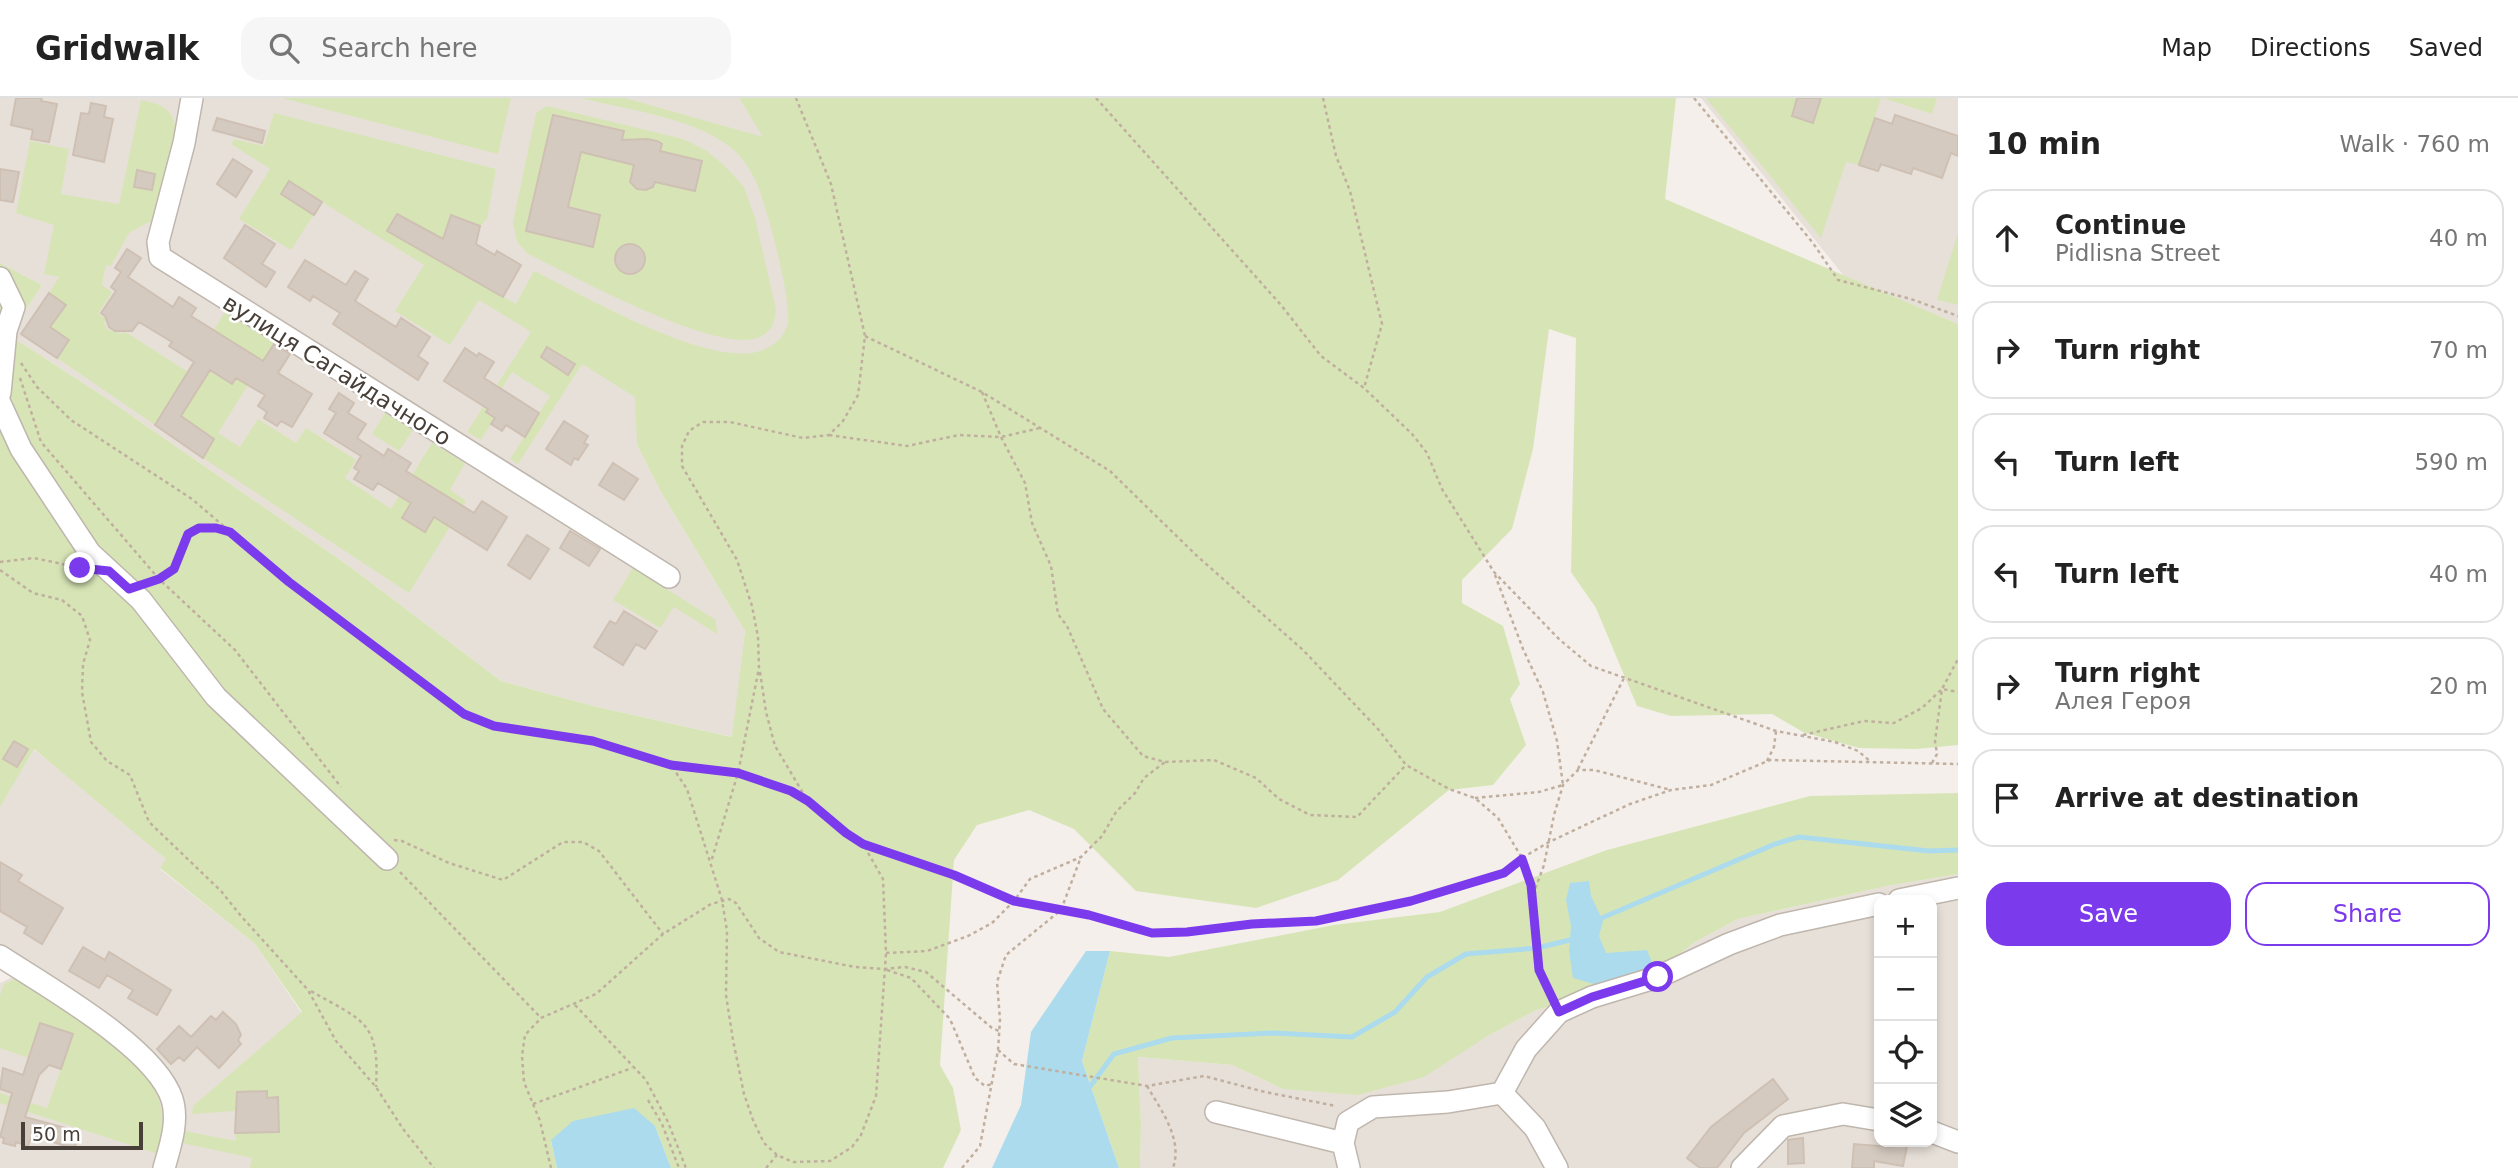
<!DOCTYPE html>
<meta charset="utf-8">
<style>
body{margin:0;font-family:"DejaVu Sans",sans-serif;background:#f6f6f6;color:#222}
.controls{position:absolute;right:21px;bottom:21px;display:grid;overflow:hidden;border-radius:14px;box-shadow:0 4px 10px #0003}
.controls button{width:63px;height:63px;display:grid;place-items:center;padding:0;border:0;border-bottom:2px solid #e0e0e0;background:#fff;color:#222;font:35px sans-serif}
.scale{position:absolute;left:21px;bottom:18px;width:122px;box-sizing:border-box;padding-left:7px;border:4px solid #473f38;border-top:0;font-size:19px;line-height:24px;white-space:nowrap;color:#473f38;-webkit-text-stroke:5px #fff;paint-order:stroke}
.stop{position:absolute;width:21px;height:21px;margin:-16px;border:5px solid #7c3aed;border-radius:50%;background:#fff}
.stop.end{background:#7c3aed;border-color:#fff;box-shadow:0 2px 7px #0008}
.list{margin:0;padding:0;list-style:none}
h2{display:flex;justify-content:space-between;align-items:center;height:91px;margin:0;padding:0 28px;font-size:30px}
h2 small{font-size:23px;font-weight:400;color:#767676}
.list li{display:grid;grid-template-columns:46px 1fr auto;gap:21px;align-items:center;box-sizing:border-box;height:98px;margin:0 14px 14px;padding:0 14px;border:2px solid #e0e0e0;border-radius:21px}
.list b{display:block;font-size:26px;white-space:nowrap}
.list p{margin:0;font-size:23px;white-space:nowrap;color:#767676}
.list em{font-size:23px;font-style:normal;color:#767676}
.actions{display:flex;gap:14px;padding:21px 28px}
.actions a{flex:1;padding:16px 0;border:2px solid #7c3aed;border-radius:21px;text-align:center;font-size:24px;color:#7c3aed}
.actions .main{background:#7c3aed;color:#fff}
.icon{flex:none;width:38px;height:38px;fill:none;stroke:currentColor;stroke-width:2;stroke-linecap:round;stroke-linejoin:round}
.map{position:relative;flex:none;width:1958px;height:1070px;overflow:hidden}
header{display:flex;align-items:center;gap:42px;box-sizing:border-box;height:98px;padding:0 35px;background:#fff;border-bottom:2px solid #e0e0e0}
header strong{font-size:33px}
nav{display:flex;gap:38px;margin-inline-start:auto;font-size:24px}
.search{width:490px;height:63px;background:#f6f6f6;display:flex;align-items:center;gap:18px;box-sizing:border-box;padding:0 24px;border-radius:21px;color:#767676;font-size:26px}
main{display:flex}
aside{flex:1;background:#fff}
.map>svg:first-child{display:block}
</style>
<header>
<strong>Gridwalk</strong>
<div class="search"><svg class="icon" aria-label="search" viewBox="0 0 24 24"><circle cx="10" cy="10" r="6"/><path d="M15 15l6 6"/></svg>Search here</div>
<nav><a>Map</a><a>Directions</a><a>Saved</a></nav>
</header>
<main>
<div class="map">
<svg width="1958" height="1070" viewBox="0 0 1958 1070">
<rect width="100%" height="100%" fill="#f4efea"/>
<!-- residential -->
<path fill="#e7e0d8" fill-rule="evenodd" d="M 0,0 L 739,0 L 764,39 L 823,288 L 637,347 L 661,394 L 745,533 L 733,639 L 597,609 L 501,583 L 349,468 L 106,300 L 9,237 L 42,187 L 0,165 Z
M 1701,0 L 1958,0 L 1958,226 L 1844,178 Z
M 0,630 L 33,651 L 88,694 L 166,761 L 160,771 L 255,846 L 406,1070 L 172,1070 L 181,1000 L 0,851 Z
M 1958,776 L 1958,1070 L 1140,1070 L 1141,1025 L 1138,959 L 1232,967 L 1283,991 L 1486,939 L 1534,913 L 1660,871 L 1695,844 L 1738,821 L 1887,788 ZM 1879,802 L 1932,802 L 1932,1044 L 1879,1044 Z
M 19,876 L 157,987 L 166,1015 L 158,1070 L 0,1070 L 0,885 Z"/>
<!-- green -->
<path fill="#d7e5b6" d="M 282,0 L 511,0 L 498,56 Z
M 581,0 L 625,0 L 763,39 L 739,0 L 1676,0 L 1665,101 L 1958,226 L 1958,647 L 1916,651 L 1859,650 L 1803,634 L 1772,616 L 1671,618 L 1637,608 L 1596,510 L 1571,474 L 1576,240 L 1549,231 L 1533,351 L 1512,431 L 1462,482 L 1462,505 L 1503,528 L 1520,586 L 1510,601 L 1526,647 L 1493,687 L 1449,692 L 1338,782 L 1256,810 L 1136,793 L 1074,731 L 1029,712 L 977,727 L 954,762 L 940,967 L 953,990 L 961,1032 L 943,1070 L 671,1070 L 655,1028 L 551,1043 L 557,1070 L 250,1070 L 252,1060 L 182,1045 L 185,1033 L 236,1043 L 235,1013 L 192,1016 L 193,1008 L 302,914 L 255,846 L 160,770 L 166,761 L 34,651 L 0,709 L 0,165 L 42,187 L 9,237 L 106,300 L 349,468 L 501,583 L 597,609 L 732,639 L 745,533 L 661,394 L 637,347 L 635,299 L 582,266 L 518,366 L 510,361 L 550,298 L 512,274 L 487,314 L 495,320 L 481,342 L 467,334 L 531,234 L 479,202 L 450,247 L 395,213 L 424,167 L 322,104 L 291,152 L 239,121 L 270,71 L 231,46 L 234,41 L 264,48 L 274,15 L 496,71 L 487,121 L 480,128 L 451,117 L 443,141 L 397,116 L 387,133 L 516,206 L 534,173 C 585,198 695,262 751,255 C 766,253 782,244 787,228 C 794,209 766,105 756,84 C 752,75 745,64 739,57 C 705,21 628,12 581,0 Z
M 1706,0 L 1881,0 L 1859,67 L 1846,64 L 1821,140 Z
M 1883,0 L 1937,0 L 1932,16 Z
M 141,2 C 168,7 177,15 176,44 L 155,125 L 149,124 L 129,135 L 111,168 L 106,167 L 102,187 L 112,194 L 98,216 L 106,221 L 104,224 L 107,231 L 122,236 L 124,233 L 188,274 L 225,214 L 274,245 L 218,335 L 240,349 L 258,321 L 296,345 L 306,330 L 356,362 L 345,380 L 391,411 L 432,345 L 465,365 L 450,392 L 466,403 L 409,495 L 203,360 L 214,341 L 181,318 L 199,289 L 184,280 L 155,327 L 57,260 L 69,242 L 50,229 L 65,207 L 49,195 L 59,179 L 44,176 L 54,127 L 16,115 L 30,43 L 69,51 L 61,96 L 119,106 Z
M 547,8 L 683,41 L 707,53 L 727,70 L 744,89 L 755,120 L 776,211 C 775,222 773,232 762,238 C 723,261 570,176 528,156 L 517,144 L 513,124 L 536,15 Z
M 1958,135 L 1958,207 L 1937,202 Z
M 385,315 L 413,332 L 399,353 L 372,336 Z
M 633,470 L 716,522 L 717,536 L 674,509 L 660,530 L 613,502 Z
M 1958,695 L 1958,776 L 1887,788 L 1738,821 L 1695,844 L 1660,871 L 1534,913 L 1486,939 L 1424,979 L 1358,997 L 1283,991 L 1232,967 L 1138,959 L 1141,1025 L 1140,1070 L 1119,1070 L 1082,963 L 1110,853 L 1169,859 L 1334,827 L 1440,814 L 1607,752 L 1810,698 Z
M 19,879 C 60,906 145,954 159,1002 C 165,1020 162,1038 158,1056 L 0,1005 L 0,995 L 47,1010 L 61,971 L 0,950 L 0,897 L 4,886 Z"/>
<!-- water -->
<path fill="#abdbec" d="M 1589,783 L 1591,798 L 1603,823 L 1599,838 L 1606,855 L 1647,852 L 1654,869 L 1601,888 L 1573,880 L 1569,853 L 1571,828 L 1566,802 L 1570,785 Z
M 1086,853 L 1110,853 L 1082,963 L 1119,1070 L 992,1070 L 1021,1007 L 1031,934 Z
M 634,1010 L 655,1028 L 671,1070 L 557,1070 L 551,1042 L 573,1023 Z"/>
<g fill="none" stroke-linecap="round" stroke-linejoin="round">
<!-- stream -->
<path stroke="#abdbec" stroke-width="5" d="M 1597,822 L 1775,746 L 1799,739 L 1929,753 L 1958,752
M 1086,994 L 1114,956 L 1172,940 L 1273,935 L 1352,939 L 1395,914 L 1427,879 L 1466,856 L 1537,850 L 1574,841"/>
</g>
<!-- building -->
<path fill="#d5cac0" stroke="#cfc0b4" stroke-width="2" d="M 16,0 L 42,0 L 41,3 L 57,6 L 49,44 L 31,41 L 33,32 L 11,27 Z
M 1797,0 L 1821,0 L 1813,25 L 1792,18 Z
M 91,5 L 106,8 L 104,19 L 113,21 L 104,64 L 73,57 L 81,15 L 89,16 Z
M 553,17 L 624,33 L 622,42 L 647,41 L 657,43 L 662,46 L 660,53 L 702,63 L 695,93 L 655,84 L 653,89 L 646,92 L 637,91 L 630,84 L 634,67 L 581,54 L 568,109 L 600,117 L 593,149 L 526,133 Z
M 1895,17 L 1958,38 L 1958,58 L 1951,55 L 1942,80 L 1913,70 L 1911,76 L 1881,66 L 1878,73 L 1859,67 L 1875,20 L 1892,26 Z
M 217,20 L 265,33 L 262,45 L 213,32 Z
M 233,61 L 252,73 L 236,99 L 217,86 Z
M 0,71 L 19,74 L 13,104 L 0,102 Z
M 137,72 L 155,76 L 152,92 L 134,89 Z
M 289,83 L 322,104 L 314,117 L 281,96 Z
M 397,116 L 443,141 L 451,117 L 480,128 L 476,146 L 495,157 L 497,153 L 521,167 L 503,199 L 387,133 Z
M 245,127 L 275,146 L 262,166 L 275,174 L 266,189 L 224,160 Z
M615 161a15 15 0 1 1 30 0a15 15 0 1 1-30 0Z
M 127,151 L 141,160 L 128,179 L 173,209 L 179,199 L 196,210 L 191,218 L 263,263 L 274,246 L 290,256 L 278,275 L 312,296 L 292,329 L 281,323 L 277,328 L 264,320 L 267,314 L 258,308 L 265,297 L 236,280 L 232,286 L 210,272 L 181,318 L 214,341 L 203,360 L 155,327 L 194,264 L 169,248 L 172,244 L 139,224 L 132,233 L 115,233 L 109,229 L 105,218 L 101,215 L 116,193 L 111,189 L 121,174 L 115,170 Z
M 305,162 L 346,187 L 355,173 L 368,181 L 355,203 L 396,229 L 401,220 L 430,239 L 418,258 L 428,265 L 418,282 L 333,226 L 340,215 L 313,198 L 310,203 L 288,189 Z
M 49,195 L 66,207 L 50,229 L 69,242 L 57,260 L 21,236 Z
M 547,249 L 575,266 L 568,277 L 541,259 Z
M 465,250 L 477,258 L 479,255 L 494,264 L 484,280 L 539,315 L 525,339 L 506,327 L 502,333 L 491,326 L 495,320 L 486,314 L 488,311 L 444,283 Z
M 339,295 L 354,305 L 348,315 L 366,326 L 357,340 L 384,358 L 388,351 L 411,365 L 406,373 L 474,415 L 482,403 L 507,419 L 487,452 L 434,419 L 425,434 L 402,420 L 411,405 L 378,385 L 373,392 L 354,381 L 359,373 L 354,370 L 361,358 L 324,335 L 336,315 L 329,311 Z
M 564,323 L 588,338 L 584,345 L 588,347 L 578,362 L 574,360 L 571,367 L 546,351 Z
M 613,365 L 638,381 L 624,402 L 599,387 Z
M 570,433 L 600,451 L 589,468 L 560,450 Z
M 527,437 L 549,451 L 530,481 L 508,467 Z
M 624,513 L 657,533 L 645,551 L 636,546 L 623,567 L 594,549 L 610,523 L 616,526 Z
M 14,643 L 28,651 L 17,669 L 3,661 Z
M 0,764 L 22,777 L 18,783 L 63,810 L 42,846 L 24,835 L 27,829 L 0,813 Z
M 83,849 L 105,862 L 109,854 L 171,892 L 157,917 L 128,900 L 133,892 L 107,877 L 99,890 L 69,873 Z
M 223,914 L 236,926 L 241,937 L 238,942 L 241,946 L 219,970 L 197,949 L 184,963 L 179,959 L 171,966 L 157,951 L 179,928 L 191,939 L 211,918 L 216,922 Z
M 40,925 L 73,936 L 61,971 L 49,967 L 39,977 L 25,1019 L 80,1034 L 74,1051 L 32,1037 L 28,1048 L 16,1044 L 15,1048 L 3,1045 L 4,1040 L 0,1039 L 12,995 L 0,991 L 3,970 L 23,977 Z
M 1773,981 L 1788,1001 L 1744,1035 L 1717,1070 L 1700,1070 L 1687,1060 L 1711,1029 Z
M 267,993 L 267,1000 L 278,999 L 279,1034 L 235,1035 L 237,994 Z
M 1803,1040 L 1804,1065 L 1788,1066 L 1788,1042 Z
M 1891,1045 L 1907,1048 L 1903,1068 L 1874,1063 L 1874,1070 L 1852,1070 L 1854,1046 L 1891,1049 Z"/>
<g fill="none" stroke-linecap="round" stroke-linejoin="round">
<!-- minor casing -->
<g stroke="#bfb6ad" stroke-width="24">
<path id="minor" d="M 192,0 L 184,45 L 158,144 L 160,159 L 669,479
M 0,180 L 14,209 L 6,233 L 0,295
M 0,305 L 21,351 L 90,455 L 141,502 L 216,599 L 387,761
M 1899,802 L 1958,790
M 0,858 C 47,889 155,949 172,1001 C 179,1023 170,1049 164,1070
M 1502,995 L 1526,951 L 1559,914 L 1592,899 L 1658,879 L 1729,846 L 1780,827 L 1879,806
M 1502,995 L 1535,1030 L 1557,1070
M 1216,1014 L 1343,1045
M 1932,1034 L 1958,1044
M 1349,1070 L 1343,1045 L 1348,1024 L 1373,1009 L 1448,1004 L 1502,995
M 1742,1070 L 1783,1028 L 1843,1016 L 1879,1022"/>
</g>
<!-- path -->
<path stroke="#c0af9f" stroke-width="2.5" stroke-dasharray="3.5 3.5" stroke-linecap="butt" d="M 1096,0 L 1281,207 L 1321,258 L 1364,290 L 1412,336 L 1427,355 L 1442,391 L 1494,474 L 1560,542 L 1591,568 L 1776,633 L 1835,644 L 1858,653 L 1870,663
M 1323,0 L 1336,58 L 1350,93 L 1382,226 L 1364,290
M 1694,0 L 1813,145 L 1838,182 L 1911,201 L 1958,218
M 865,238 L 982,294 L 1110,373 L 1196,457 L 1303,552 L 1378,631 L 1406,667 L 1449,691 L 1475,700 L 1498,720 L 1522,760 L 1531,787 L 1539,872 L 1551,898
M 21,265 L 37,289 L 71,322 L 192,401 L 289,484 L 464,616 L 494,628 L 592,643 L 671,667 L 687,691 L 722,802 L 727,833 L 726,897 L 733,942 L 744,996 L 753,1022 L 764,1045 L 777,1057 L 793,1064 L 830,1063 L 852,1049 L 861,1037 L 876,998 L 886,855 L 883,781 L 863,746 L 846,735 L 808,703 L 791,693 L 738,675 L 759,570 L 758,539 L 752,508 L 737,462 L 682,368 L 682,348 L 689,333 L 703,324 L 730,324 L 803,340 L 829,337 L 843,323 L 858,297 L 865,238 L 831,86 L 796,0
M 20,280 L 41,344 L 159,481 L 235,552 L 341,689
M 982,294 L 1001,339 L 1025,385 L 1032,425 L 1051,468 L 1058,516 L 1067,528 L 1103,611 L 1143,658 L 1165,664 L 1214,662 L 1256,680 L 1279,701 L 1310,717 L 1357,719 L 1406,667
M 829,337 L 907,348 L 959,337 L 1001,339 L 1040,330
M 0,464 L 34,460 L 76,469
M 0,472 L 33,495 L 62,502 L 82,518 L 90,542 L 83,566 L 82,594 L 91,644 L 107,663 L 130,677 L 149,724 L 221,793 L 241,818 L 308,892 L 336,943 L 376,989 L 403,1031 L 434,1070
M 148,485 L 159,481 L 174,471 L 188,436 L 199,430 L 227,433
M 760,574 L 766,614 L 775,648 L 806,700
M 1803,637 L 1864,623 L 1894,625 L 1922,610 L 1942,591 L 1958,594
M 1767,663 L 1774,649 L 1776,633
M 1932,665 L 1937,656 L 1935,643 L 1942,591 L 1958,561
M 671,667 L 738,675 L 711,764
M 1578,671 L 1624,580
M 1475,700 L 1539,694 L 1563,687 L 1557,643 L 1543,594 L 1523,551 L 1495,477
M 394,742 L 402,743 L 449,765 L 503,782 L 563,744 L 583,744 L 599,753 L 663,836
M 863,746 L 954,777 L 1014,803 L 1089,817 L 1152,835 L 1187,834 L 1252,826 L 1316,823 L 1411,803 L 1504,775 L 1522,760 L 1549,744 L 1630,706 L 1671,692 L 1711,687 L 1770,662 L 1958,666
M 400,774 L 541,920
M 1533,797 L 1544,767 L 1554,717 L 1563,687 L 1578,672 L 1594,672 L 1671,692
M 886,855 L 927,853 L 968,838 L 992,825 L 1014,803 L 1030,781 L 1081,759 L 1102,738 L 1116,714 L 1135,695 L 1144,680 L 1165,664
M 887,872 L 911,880 L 950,921 L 975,980 L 985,988 L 992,986
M 311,893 C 362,923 380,922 376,989
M 575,907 L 646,982 L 668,1024 L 686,1070
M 998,952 L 1014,966 L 1147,988 L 1204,978 L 1265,994 L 1336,1008
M 1147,988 C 1161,1012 1183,1041 1173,1070
M 648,1002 L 662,1026 L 679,1070
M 533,1006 L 632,970
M 551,1070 L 540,1023 L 524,984 L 522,958 L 525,937 L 541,920 L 596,896 L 663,836 L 711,806 L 729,801 L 736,805 L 759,840 L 779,854 L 855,869 L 884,871 L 905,869 L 926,874 L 992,930 L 999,933
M 766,1070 L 777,1057
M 962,1070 L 980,1048 L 998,952 L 1000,922 L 997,884 L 1006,857 L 1061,812 L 1081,759"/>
<!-- minor -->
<use href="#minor" stroke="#fff" stroke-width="21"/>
</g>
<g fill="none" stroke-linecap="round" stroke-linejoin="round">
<!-- route -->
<path stroke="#7c3aed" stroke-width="9" d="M 80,470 L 109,473 L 129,491 L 159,481 L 174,471 L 188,436 L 199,430 L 216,430 L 230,434 L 289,484 L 464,616 L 494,628 L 593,643 L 671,667 L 738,675 L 791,693 L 808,703 L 846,735 L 863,746 L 954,777 L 1014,803 L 1089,817 L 1152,835 L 1187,834 L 1252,826 L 1316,823 L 1411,803 L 1504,775 L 1522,761 L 1531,787 L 1539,872 L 1559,914 L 1592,899 L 1658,879"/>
</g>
<g text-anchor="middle" stroke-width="5" stroke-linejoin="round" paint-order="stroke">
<!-- street labels -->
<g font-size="23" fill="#473f38" stroke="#fff">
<text transform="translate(337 272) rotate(32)" y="8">вулиця Сагайдачного</text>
</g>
</g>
</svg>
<div class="controls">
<button>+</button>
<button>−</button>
<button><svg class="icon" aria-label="locate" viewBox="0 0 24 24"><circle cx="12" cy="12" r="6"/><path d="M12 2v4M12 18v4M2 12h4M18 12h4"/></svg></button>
<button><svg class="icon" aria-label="layers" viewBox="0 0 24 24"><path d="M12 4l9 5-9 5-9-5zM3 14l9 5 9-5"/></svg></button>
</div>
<div class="scale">50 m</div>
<div class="stop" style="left:1658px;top:879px"></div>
<div class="stop end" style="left:80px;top:470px"></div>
</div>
<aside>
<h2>10 min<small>Walk · 760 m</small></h2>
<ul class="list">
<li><svg class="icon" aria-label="ahead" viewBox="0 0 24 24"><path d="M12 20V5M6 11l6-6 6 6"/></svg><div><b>Continue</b><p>Pidlisna Street</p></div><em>40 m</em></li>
<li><svg class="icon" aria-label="right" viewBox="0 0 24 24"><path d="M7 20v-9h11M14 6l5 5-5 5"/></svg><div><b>Turn right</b></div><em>70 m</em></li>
<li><svg class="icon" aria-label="left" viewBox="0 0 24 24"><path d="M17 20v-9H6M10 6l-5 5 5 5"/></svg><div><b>Turn left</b></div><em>590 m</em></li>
<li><svg class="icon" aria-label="left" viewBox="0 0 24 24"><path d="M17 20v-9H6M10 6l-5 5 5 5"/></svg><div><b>Turn left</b></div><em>40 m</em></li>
<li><svg class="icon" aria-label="right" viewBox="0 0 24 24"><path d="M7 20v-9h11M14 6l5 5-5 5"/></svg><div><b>Turn right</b><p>Алея Героя</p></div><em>20 m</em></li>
<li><svg class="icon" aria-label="arrive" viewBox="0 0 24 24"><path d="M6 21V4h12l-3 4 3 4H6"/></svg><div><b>Arrive at destination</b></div></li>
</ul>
<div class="actions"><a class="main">Save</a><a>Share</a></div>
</aside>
</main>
